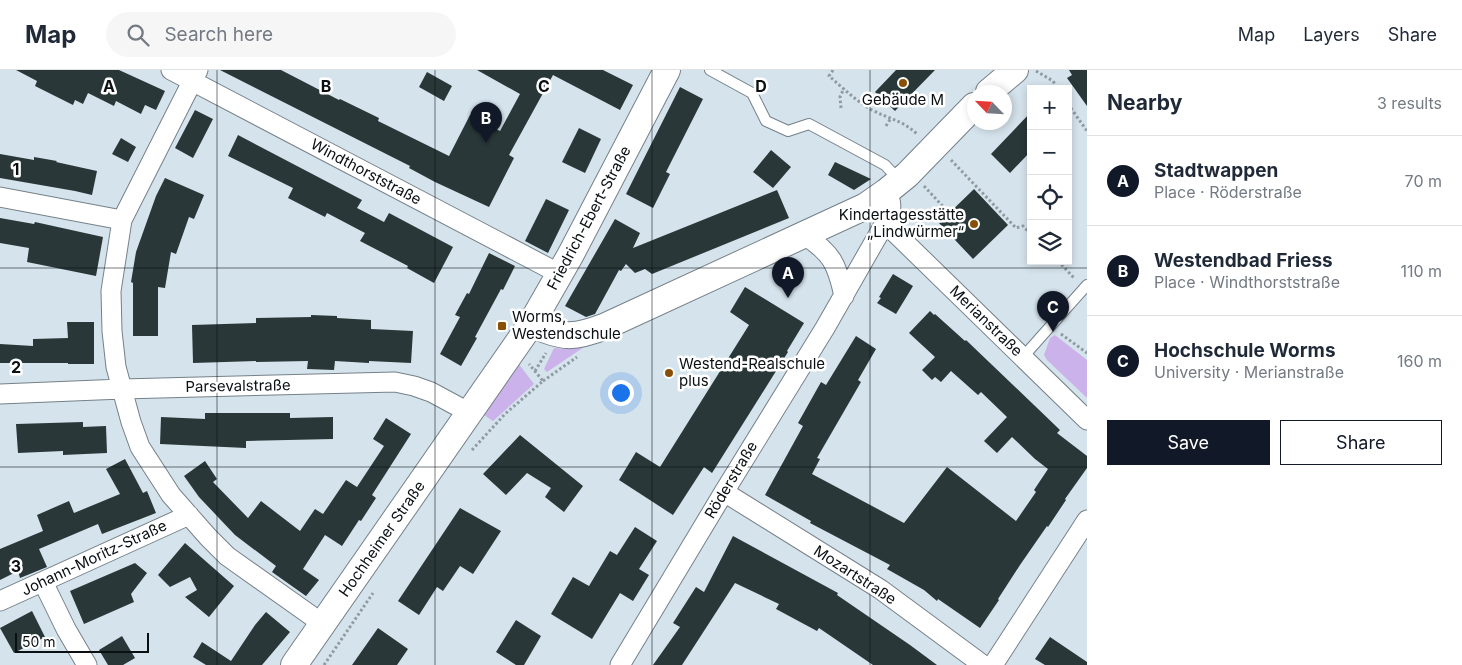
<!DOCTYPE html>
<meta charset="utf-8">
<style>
body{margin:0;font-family:Inter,sans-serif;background:#f6f6f7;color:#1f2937}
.controls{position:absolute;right:15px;top:15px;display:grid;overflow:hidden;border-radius:0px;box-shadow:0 2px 8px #0003}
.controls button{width:45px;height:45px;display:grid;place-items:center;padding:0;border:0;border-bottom:1px solid #e0e1e3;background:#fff;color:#1f2937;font:25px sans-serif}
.compass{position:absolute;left:967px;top:15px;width:45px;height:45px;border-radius:50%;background:#fff;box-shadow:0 2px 8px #0003;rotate:295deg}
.scale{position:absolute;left:15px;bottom:12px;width:134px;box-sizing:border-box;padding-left:5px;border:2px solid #0a0f12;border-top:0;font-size:14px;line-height:18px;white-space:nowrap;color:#0a0f12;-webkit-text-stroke:4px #fff;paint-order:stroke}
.you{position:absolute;left:620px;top:322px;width:18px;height:18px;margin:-12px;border:4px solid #fff;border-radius:50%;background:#1a73e8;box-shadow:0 0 0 8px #1a73e833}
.badge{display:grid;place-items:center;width:32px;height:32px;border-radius:50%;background:#111827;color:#fff;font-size:16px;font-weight:700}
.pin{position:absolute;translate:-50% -41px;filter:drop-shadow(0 1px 2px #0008)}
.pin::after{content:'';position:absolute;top:26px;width:18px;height:15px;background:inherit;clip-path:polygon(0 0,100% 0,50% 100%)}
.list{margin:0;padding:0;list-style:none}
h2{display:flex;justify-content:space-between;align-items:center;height:65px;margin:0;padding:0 20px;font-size:21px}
h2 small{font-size:16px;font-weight:400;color:#747a83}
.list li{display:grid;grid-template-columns:32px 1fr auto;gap:15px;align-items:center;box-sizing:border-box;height:90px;padding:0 20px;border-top:1px solid #e0e1e3}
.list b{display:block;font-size:19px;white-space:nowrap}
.list p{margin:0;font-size:16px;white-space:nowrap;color:#747a83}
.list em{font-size:16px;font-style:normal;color:#747a83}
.actions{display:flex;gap:10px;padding:15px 20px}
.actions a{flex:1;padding:11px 0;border:1px solid #111827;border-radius:0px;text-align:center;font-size:18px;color:#111827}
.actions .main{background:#111827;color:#fff}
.icon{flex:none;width:28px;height:28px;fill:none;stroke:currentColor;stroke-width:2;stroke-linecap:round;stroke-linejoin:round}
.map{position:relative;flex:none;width:1087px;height:595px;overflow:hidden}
header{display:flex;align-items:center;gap:30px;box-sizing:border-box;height:70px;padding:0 25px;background:#fff;border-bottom:1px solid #e0e1e3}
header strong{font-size:24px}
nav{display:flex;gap:28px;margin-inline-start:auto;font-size:18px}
.search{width:350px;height:45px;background:#f6f6f7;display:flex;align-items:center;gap:12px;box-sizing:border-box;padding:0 18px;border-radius:28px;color:#747a83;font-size:19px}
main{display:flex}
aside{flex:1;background:#fff}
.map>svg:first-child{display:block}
</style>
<header>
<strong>Map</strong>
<div class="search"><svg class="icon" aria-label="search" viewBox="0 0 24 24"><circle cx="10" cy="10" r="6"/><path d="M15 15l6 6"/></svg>Search here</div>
<nav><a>Map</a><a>Layers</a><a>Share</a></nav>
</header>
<main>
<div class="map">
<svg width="1087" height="595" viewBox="0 0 1087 595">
<rect width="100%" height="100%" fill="#d5e3ec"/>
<!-- green -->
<path fill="#ccb2ea" d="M 1055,265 L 1087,290 L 1087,328 L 1047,290 L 1044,285 L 1050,268 Z
M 587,275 L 547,302 L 544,299 L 554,278 L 567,279 Z
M 518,293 L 534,314 L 493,351 L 481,343 Z"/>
<!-- building -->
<path fill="#293738" d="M 16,0 L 119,0 L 165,21 L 156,40 L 145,35 L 141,44 L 116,31 L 114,36 L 88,23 L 83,34 L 75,30 L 73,35 L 35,16 L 37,11 Z
M 220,0 L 281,0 L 339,30 L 340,29 L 379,48 L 378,51 L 449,86 L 470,45 L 500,61 L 520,24 L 477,0 L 603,0 L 633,15 L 620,40 L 553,5 L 509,85 L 514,88 L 489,137 L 435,112 L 409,98 L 410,96 Z
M 896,0 L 935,0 L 895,41 L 875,22 Z
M 1069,0 L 1087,0 L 1087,36 L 1067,8 L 1072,5 Z
M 427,2 L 452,16 L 444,31 L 419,17 Z
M 680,17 L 703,29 L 666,102 L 670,104 L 653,138 L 626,124 Z
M 195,40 L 213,49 L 193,88 L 175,78 Z
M 1031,42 L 1031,81 L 1010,103 L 991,84 Z
M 579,58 L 601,69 L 585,103 L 562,92 Z
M 238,65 L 362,130 L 357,138 L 384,152 L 389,143 L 453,177 L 434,213 L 407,198 L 408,196 L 360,171 L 365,163 L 327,143 L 325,147 L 288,128 L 293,118 L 228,86 Z
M 121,68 L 136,77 L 128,92 L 112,84 Z
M 771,80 L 791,97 L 773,118 L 753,102 Z
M 0,84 L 34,90 L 34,87 L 57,91 L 56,92 L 97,101 L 92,125 L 75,121 L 0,108 Z
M 835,92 L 871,109 L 854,120 L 828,105 Z
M 165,108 L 204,125 L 194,149 L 189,147 L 176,184 L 171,182 L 165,218 L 158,217 L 158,266 L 133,266 L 133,213 L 131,212 L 136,182 L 156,126 Z
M 974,119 L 1008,155 L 973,189 L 939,153 Z
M 777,120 L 789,148 L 652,204 L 645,199 L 635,203 L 626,194 L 621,201 L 619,200 L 595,244 L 586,247 L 565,236 L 615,149 L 640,163 L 633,178 Z
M 546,129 L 569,140 L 548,183 L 525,171 Z
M 0,148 L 34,154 L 35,152 L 103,167 L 96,206 L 27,192 L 29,178 L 0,173 Z
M 489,183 L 515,196 L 503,220 L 501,219 L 475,267 L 477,268 L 461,296 L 440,284 L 460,247 L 455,245 L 467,223 L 469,224 Z
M 893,204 L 913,216 L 896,244 L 877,233 L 881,228 L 879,227 Z
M 745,217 L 804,253 L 787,281 L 788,282 L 712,403 L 704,397 L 673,445 L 619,410 L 636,382 L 660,397 L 749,255 L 730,242 Z
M 930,241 L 934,245 L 935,244 L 965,271 L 966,270 L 1060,360 L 1057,363 L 1087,386 L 1087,398 L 1065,429 L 1066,430 L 1048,457 L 1047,456 L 1020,495 L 998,529 L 999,530 L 980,558 L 938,529 L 937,531 L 924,520 L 887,499 L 890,495 L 810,453 L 811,451 L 765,425 L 803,356 L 798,353 L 821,312 L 826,315 L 856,266 L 876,279 L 858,310 L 861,312 L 817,388 L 820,389 L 812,404 L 904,453 L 947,397 L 1016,451 L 1036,422 L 1034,420 L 1048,399 L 1035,389 L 1012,367 L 997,383 L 984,371 L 1007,347 L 981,322 L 978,325 L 951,301 L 941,312 L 935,307 L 932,310 L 922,300 L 935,287 L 909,263 Z
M 311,245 L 337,246 L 337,248 L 371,250 L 371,259 L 413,261 L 411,293 L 369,291 L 369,293 L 335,291 L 334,300 L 307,299 L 308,291 L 256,292 L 256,291 L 193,293 L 192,255 L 256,253 L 256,248 L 311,247 Z
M 67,252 L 94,252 L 94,294 L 68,294 L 68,293 L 0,293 L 0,274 L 33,276 L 33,269 L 68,268 Z
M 205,343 L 290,343 L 290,348 L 333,347 L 333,369 L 246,371 L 246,378 L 160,374 L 161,347 L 205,349 Z
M 386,348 L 411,364 L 372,425 L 376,428 L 361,451 L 359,450 L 342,476 L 325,465 L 303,499 L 319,510 L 306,526 L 272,502 L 276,496 L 235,465 L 199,427 L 184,406 L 205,391 L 217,409 L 213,412 L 248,448 L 261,431 L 300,461 L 315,439 L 323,444 L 346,410 L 357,417 L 384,376 L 373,369 Z
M 83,352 L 83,357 L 106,356 L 107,383 L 63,385 L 63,381 L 18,383 L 16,354 Z
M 520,365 L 583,416 L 564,442 L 545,427 L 551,418 L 527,403 L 506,425 L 483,404 Z
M 125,389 L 143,423 L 147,421 L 156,443 L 102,464 L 98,454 L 39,479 L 47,497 L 20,508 L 18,501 L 0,510 L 0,479 L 43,461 L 37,445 L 69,431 L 74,443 L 120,424 L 106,399 Z
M 460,438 L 501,461 L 473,504 L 460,496 L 443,521 L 437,517 L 419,545 L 398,531 Z
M 635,457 L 657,471 L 639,499 L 649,505 L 633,531 L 620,523 L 592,569 L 551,544 L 573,507 L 589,516 L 610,481 L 617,485 Z
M 733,466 L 838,523 L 837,525 L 910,575 L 937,595 L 873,595 L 819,558 L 817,561 L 776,539 L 779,534 L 735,513 L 682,595 L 653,595 L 680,557 L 673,553 L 696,517 L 704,522 Z
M 185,473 L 234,516 L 209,547 L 185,527 L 197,520 L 190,507 L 170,517 L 158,505 Z
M 135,493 L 147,503 L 131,524 L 134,532 L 84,554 L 70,521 Z
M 32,541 L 45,567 L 14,583 L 0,558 Z
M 266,542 L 290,562 L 262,595 L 206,595 L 193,587 L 202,572 L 231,591 L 255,555 Z
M 516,550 L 541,566 L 524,595 L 516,595 L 496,582 Z
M 378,558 L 408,579 L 397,595 L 352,595 Z
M 122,566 L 135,588 L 123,595 L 108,595 L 99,580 Z
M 1050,567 L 1087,592 L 1087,595 L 1045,595 L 1035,589 Z"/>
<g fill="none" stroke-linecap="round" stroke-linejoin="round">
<!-- lane casing -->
<g stroke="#758189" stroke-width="12">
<path id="lane" d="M 710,0 L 752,23 L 766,51 L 788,61 L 809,54 L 885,95 L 900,111
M 1023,287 L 1087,215"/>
</g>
<!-- street casing -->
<g stroke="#758189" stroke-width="21">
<path id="street" d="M 171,0 L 560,204
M 198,0 L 122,150 L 111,221 L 112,261 L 116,297 L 131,352 L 140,377 L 171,425 L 208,467 L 227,486 L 323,554
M 0,127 L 122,150
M 885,153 L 1087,350
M 804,165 C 832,183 837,194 844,226
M 0,324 L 122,319 L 395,312 L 414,316 L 431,322 L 470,343
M 724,422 L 880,519 L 983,595
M 43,512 L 66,559 L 87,595
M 0,531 L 189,445
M 620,595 L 724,422 L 825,258 L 885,153 C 891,141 894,134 886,122
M 993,595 L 1087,450"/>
</g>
<!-- secondary casing -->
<g stroke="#758189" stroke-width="28">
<path id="secondary" d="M 989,22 L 1015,0
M 531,254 C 563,268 573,269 606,256 L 866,136 L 886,122 L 907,105 L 974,36
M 294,595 L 531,254 L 571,184 L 667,0"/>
</g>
<!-- path -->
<path stroke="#8f9aa1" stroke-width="3" stroke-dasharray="2.5 2.5" stroke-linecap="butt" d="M 833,0 L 829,6 C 843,18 856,31 872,40 C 889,49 902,50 917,64
M 1036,1 L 1053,11 L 1058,19
M 1068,34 L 1087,61
M 841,38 L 840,27 L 844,18
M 886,56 L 891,48
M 951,90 L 1016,158 L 1023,156 L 1031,164
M 924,116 L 949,143
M 1058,191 L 1075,209
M 1061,264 L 1087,283
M 535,301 L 546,283
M 543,311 L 577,287
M 472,380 L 505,344 L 543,311 L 529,294
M 324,595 L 373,523"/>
<!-- lane -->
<use href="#lane" stroke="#fff" stroke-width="10"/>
<!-- street -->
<use href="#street" stroke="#fff" stroke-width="19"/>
<!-- secondary -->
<use href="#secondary" stroke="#fff" stroke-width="26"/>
</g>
<!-- grid -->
<path fill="none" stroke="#0a0f12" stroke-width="1" stroke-opacity="0.55" d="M 217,0 L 217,595M 435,0 L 435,595M 652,0 L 652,595M 870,0 L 870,595M 0,198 L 1087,198M 0,397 L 1087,397"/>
<!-- markers -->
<g fill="#895005" stroke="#fff" stroke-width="2">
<circle cx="903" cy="13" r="5"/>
<circle cx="974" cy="154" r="5"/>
<rect x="497" y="251" width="10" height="10" rx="2.5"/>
<circle cx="669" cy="303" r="5"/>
</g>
<g text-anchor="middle" stroke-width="5" stroke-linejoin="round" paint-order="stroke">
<!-- poi labels -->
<g font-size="15" fill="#0a0f12" stroke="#fff" text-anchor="start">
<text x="903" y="35" text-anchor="middle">Gebäude M</text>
<text x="964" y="150" text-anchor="end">Kindertagesstätte<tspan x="964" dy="17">„Lindwürmer“</tspan></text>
<text x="512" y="252">Worms,<tspan x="512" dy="17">Westendschule</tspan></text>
<text x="679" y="299">Westend-Realschule<tspan x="679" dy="17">plus</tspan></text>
</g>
<!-- street labels -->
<g font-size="15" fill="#0a0f12" stroke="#fff">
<text transform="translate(366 102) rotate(28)" y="5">Windthorststraße</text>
<text transform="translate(589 148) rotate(-62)" y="5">Friedrich-Ebert-Straße</text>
<text transform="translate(986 251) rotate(44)" y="5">Merianstraße</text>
<text transform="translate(238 316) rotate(-1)" y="5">Parsevalstraße</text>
<text transform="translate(731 410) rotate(-59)" y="5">Röderstraße</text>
<text transform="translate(382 469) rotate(-55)" y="5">Hochheimer Straße</text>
<text transform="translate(94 488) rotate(-25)" y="5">Johann-Moritz-Straße</text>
<text transform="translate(855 505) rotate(33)" y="5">Mozartstraße</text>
</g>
</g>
<g font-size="16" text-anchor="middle" font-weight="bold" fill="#0a0f12" stroke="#fff" stroke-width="5" stroke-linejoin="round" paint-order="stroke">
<text x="109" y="22">A</text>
<text x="326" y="22">B</text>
<text x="544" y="22">C</text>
<text x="761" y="22">D</text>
<text x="16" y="105">1</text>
<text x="16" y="303">2</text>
<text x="16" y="502">3</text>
</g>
</svg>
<div class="controls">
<button>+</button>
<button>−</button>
<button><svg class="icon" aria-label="locate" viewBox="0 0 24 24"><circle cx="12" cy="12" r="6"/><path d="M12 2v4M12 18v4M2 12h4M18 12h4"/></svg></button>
<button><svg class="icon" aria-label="layers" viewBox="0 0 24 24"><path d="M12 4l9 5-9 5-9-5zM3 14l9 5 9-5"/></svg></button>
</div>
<svg class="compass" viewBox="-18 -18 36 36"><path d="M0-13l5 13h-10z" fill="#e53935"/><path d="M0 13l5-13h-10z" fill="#747a83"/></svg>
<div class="scale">50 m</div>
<div class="you"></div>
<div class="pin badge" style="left:788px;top:228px">A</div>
<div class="pin badge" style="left:486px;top:73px">B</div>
<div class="pin badge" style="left:1053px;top:262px">C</div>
</div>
<aside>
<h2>Nearby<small>3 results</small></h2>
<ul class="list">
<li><span class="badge">A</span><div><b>Stadtwappen</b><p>Place · Röderstraße</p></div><em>70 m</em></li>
<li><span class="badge">B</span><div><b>Westendbad Friess</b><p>Place · Windthorststraße</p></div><em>110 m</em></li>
<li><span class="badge">C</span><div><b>Hochschule Worms</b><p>University · Merianstraße</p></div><em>160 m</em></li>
</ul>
<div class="actions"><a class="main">Save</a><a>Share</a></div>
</aside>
</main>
